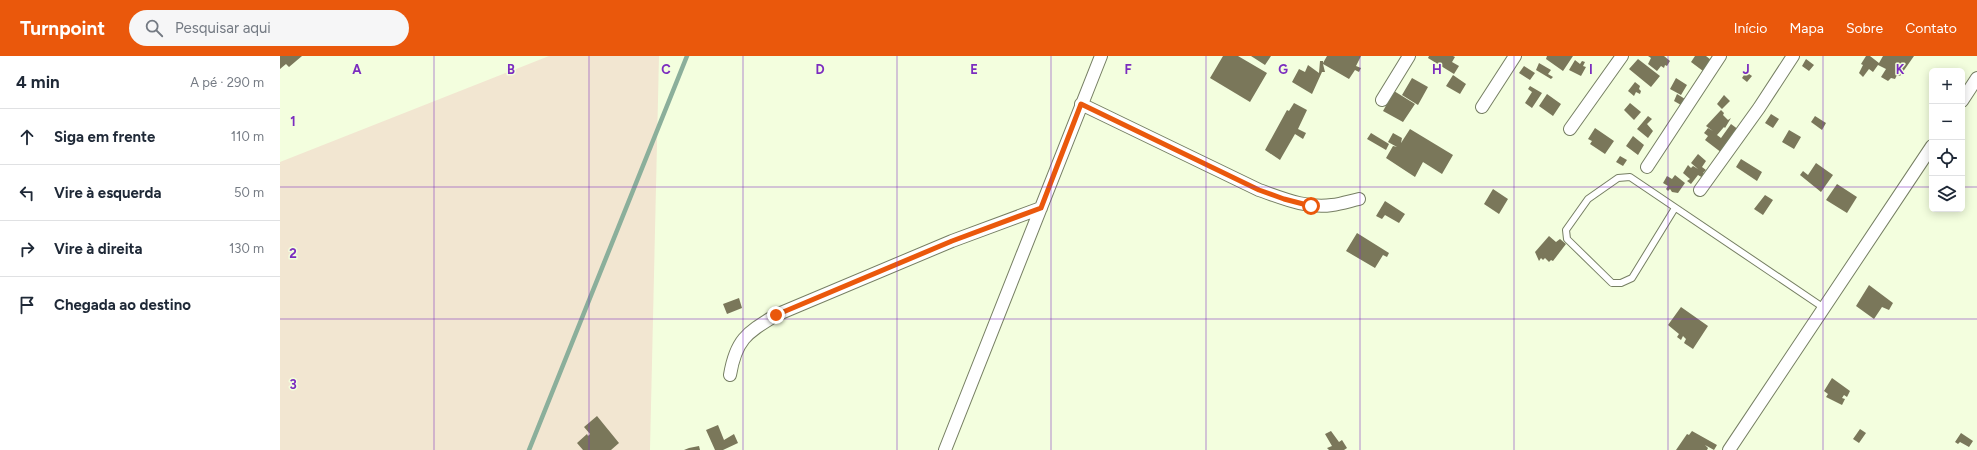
<!DOCTYPE html>
<html lang="pt">
<meta charset="utf-8">
<style>
body{margin:0;font-family:Figtree,sans-serif;background:#f6f6f7;color:#1f2937}
.controls{position:absolute;right:12px;top:12px;display:grid;overflow:hidden;border-radius:6px;box-shadow:0 2px 10px #0003}
.controls button{width:36px;height:36px;display:grid;place-items:center;padding:0;border:0;border-bottom:1px solid #e0e1e3;background:#fff;color:#1f2937;font:20px sans-serif}
.stop{position:absolute;width:12px;height:12px;margin:-9px;border:3px solid #ea580c;border-radius:50%;background:#fff}
.stop.end{background:#ea580c;border-color:#fff;box-shadow:0 1px 4px #0008}
.list{margin:0;padding:0;list-style:none}
h2{display:flex;justify-content:space-between;align-items:center;height:52px;margin:0;padding:0 16px;font-size:17px}
h2 small{font-size:13px;font-weight:400;color:#747a83}
.list li{display:grid;grid-template-columns:26px 1fr auto;gap:12px;align-items:center;box-sizing:border-box;height:56px;padding:0 16px;border-top:1px solid #e0e1e3}
.list b{display:block;font-size:15px;white-space:nowrap}
.list em{font-size:13px;font-style:normal;color:#747a83}
.icon{flex:none;width:22px;height:22px;fill:none;stroke:currentColor;stroke-width:2;stroke-linecap:round;stroke-linejoin:round}
.map{position:relative;flex:none;width:1697px;height:394px;overflow:hidden}
header{display:flex;align-items:center;gap:24px;box-sizing:border-box;height:56px;padding:0 20px;background:#ea580c;color:#fff}
header strong{font-size:19px}
nav{display:flex;gap:22px;margin-inline-start:auto;font-size:14px}
.search{width:280px;height:36px;background:#f6f6f7;display:flex;align-items:center;gap:10px;box-sizing:border-box;padding:0 14px;border-radius:22px;color:#747a83;font-size:15px}
main{display:flex}
aside{flex:1;background:#fff}
.map>svg:first-child{display:block}
</style>
<header>
<strong>Turnpoint</strong>
<div class="search"><svg class="icon" aria-label="search" viewBox="0 0 24 24"><circle cx="10" cy="10" r="6"/><path d="M15 15l6 6"/></svg>Pesquisar aqui</div>
<nav><a>Início</a><a>Mapa</a><a>Sobre</a><a>Contato</a></nav>
</header>
<main>
<aside>
<h2>4 min<small>A pé · 290 m</small></h2>
<ul class="list">
<li><svg class="icon" aria-label="ahead" viewBox="0 0 24 24"><path d="M12 20V5M6 11l6-6 6 6"/></svg><div><b>Siga em frente</b></div><em>110 m</em></li>
<li><svg class="icon" aria-label="left" viewBox="0 0 24 24"><path d="M17 20v-9H6M10 6l-5 5 5 5"/></svg><div><b>Vire à esquerda</b></div><em>50 m</em></li>
<li><svg class="icon" aria-label="right" viewBox="0 0 24 24"><path d="M7 20v-9h11M14 6l5 5-5 5"/></svg><div><b>Vire à direita</b></div><em>130 m</em></li>
<li><svg class="icon" aria-label="arrive" viewBox="0 0 24 24"><path d="M6 21V4h12l-3 4 3 4H6"/></svg><div><b>Chegada ao destino</b></div></li>
</ul>
</aside>
<div class="map">
<svg width="1697" height="394" viewBox="0 0 1697 394">
<rect width="100%" height="100%" fill="#f3fede"/>
<!-- green -->
<path fill="#f2e6d1" d="M 269,0 L 379,0 L 370,394 L 0,394 L 0,106 Z"/>
<g fill="none" stroke-linecap="round" stroke-linejoin="round">
<!-- stream -->
<path stroke="#8baf9b" stroke-width="4.5" d="M 249,394 L 407,0"/>
</g>
<!-- building -->
<path fill="#7a775a" d="M 0,0 L 22,0 L 9,11 L 6,8 L 0,13 Z
M 943,0 L 958,0 L 987,17 L 970,46 L 930,22 Z
M 971,0 L 991,0 L 985,9 Z
M 1047,0 L 1081,0 L 1076,10 L 1081,12 L 1079,16 L 1075,14 L 1069,23 L 1043,8 L 1045,16 L 1042,16 L 1032,38 L 1012,26 L 1019,13 L 1025,16 L 1028,9 L 1039,17 L 1040,5 L 1043,5 L 1043,7 Z
M 1149,0 L 1173,0 L 1175,1 L 1172,6 L 1179,10 L 1174,18 L 1148,2 Z
M 1267,0 L 1293,0 L 1283,15 L 1266,3 Z
M 1368,0 L 1384,0 L 1390,5 L 1387,10 L 1385,9 L 1384,12 L 1381,10 L 1377,15 L 1368,8 L 1371,2 Z
M 1415,0 L 1426,0 L 1431,4 L 1423,15 L 1411,6 Z
M 1586,0 L 1590,0 L 1599,7 L 1603,0 L 1634,0 L 1620,20 L 1617,19 L 1615,23 L 1611,22 L 1608,25 L 1601,21 L 1606,13 L 1598,9 L 1593,16 L 1589,13 L 1583,21 L 1579,17 L 1583,9 L 1581,8 Z
M 1358,3 L 1380,20 L 1371,31 L 1349,13 Z
M 1526,3 L 1534,9 L 1529,15 L 1522,10 Z
M 1295,4 L 1300,8 L 1302,5 L 1305,6 L 1303,10 L 1306,11 L 1301,20 L 1289,14 Z
M 1259,7 L 1271,14 L 1268,18 L 1273,21 L 1271,23 L 1256,14 Z
M 1244,10 L 1255,17 L 1250,24 L 1239,17 Z
M 1466,16 L 1472,20 L 1467,26 L 1462,22 Z
M 1173,19 L 1186,28 L 1180,38 L 1166,30 Z
M 1132,22 L 1148,31 L 1138,49 L 1122,39 Z
M 1396,22 L 1407,29 L 1401,39 L 1390,33 Z
M 1355,26 L 1360,30 L 1359,33 L 1361,35 L 1360,38 L 1356,36 L 1354,40 L 1348,35 Z
M 1250,30 L 1262,37 L 1252,52 L 1245,47 L 1252,36 L 1248,33 Z
M 1114,35 L 1135,48 L 1123,66 L 1103,55 Z
M 1267,38 L 1281,48 L 1273,60 L 1259,50 Z
M 1397,38 L 1405,43 L 1401,49 L 1394,45 Z
M 1444,39 L 1450,45 L 1442,53 L 1437,48 Z
M 1014,47 L 1027,54 L 1018,73 L 1026,77 L 1023,83 L 1015,78 L 1000,104 L 985,94 L 1007,54 L 1009,55 Z
M 1350,47 L 1361,56 L 1354,64 L 1344,54 Z
M 1441,54 L 1444,57 L 1443,59 L 1448,64 L 1451,62 L 1445,72 L 1444,71 L 1437,79 L 1441,82 L 1451,68 L 1459,74 L 1442,97 L 1425,84 L 1428,80 L 1424,77 L 1428,72 L 1433,75 L 1426,70 Z
M 1491,58 L 1499,63 L 1493,72 L 1485,67 Z
M 1368,60 L 1372,63 L 1367,68 L 1373,75 L 1368,82 L 1357,73 Z
M 1535,60 L 1546,67 L 1542,74 L 1531,66 Z
M 1315,72 L 1334,85 L 1325,98 L 1310,88 L 1312,85 L 1308,83 Z
M 1130,73 L 1173,99 L 1162,118 L 1143,106 L 1135,121 L 1106,102 L 1113,90 L 1117,91 L 1108,86 L 1113,77 L 1122,82 L 1121,87 Z
M 1509,74 L 1521,81 L 1514,93 L 1502,86 Z
M 1091,77 L 1109,88 L 1106,94 L 1087,83 Z
M 1353,80 L 1364,89 L 1358,99 L 1346,90 Z
M 1418,98 L 1426,105 L 1422,111 L 1426,114 L 1423,117 L 1426,119 L 1423,122 L 1418,119 L 1411,128 L 1407,125 L 1410,123 L 1403,117 L 1408,109 L 1411,112 L 1413,110 L 1418,113 L 1411,107 Z
M 1340,100 L 1347,104 L 1343,110 L 1336,106 Z
M 1461,103 L 1482,116 L 1477,125 L 1456,111 Z
M 1536,107 L 1553,119 L 1541,136 L 1520,119 L 1523,115 L 1528,119 Z
M 1395,119 L 1405,127 L 1398,137 L 1392,136 L 1390,133 L 1388,135 L 1386,133 L 1388,130 L 1383,127 L 1387,120 L 1392,123 Z
M 1557,128 L 1577,141 L 1567,157 L 1546,144 Z
M 1213,133 L 1228,143 L 1219,158 L 1204,148 Z
M 1485,139 L 1493,144 L 1483,159 L 1474,153 Z
M 1105,145 L 1125,158 L 1119,167 L 1105,159 L 1102,163 L 1096,160 Z
M 1077,177 L 1109,197 L 1107,201 L 1103,199 L 1095,212 L 1066,195 Z
M 1269,180 L 1276,186 L 1280,183 L 1286,188 L 1273,205 L 1271,204 L 1269,206 L 1265,202 L 1263,204 L 1261,202 L 1259,205 L 1255,196 Z
M 1589,229 L 1613,247 L 1609,254 L 1602,251 L 1594,263 L 1576,250 Z
M 459,242 L 462,252 L 447,258 L 443,248 Z
M 1401,251 L 1428,270 L 1413,293 L 1404,287 L 1406,283 L 1403,280 L 1401,284 L 1397,281 L 1399,278 L 1388,269 Z
M 1552,322 L 1570,335 L 1567,341 L 1564,339 L 1562,342 L 1565,343 L 1562,349 L 1546,341 L 1548,338 L 1544,335 Z
M 317,360 L 339,387 L 331,394 L 303,394 L 297,387 L 307,378 L 308,380 L 310,378 L 304,371 Z
M 438,369 L 444,384 L 454,378 L 458,387 L 443,394 L 435,394 L 426,374 Z
M 1580,373 L 1586,377 L 1579,387 L 1573,383 Z
M 1051,375 L 1059,386 L 1062,384 L 1067,392 L 1064,394 L 1049,394 L 1047,392 L 1052,390 L 1045,378 Z
M 1412,375 L 1437,389 L 1434,394 L 1425,389 L 1428,392 L 1427,394 L 1396,394 L 1407,378 L 1409,379 Z
M 1681,377 L 1693,385 L 1689,391 L 1680,386 L 1678,388 L 1675,386 Z
M 419,390 L 420,394 L 404,394 L 409,392 Z"/>
<g fill="none" stroke-linecap="round" stroke-linejoin="round">
<!-- lane casing -->
<g stroke="#767f63" stroke-width="8">
<path id="lane" d="M 1395,152 L 1352,222 L 1341,227 L 1332,227 L 1287,183 L 1286,174 L 1308,143 L 1338,122 L 1350,121 L 1544,252"/>
</g>
<!-- street casing -->
<g stroke="#767f63" stroke-width="14">
<path id="street" d="M 1102,44 L 1129,0
M 1682,45 L 1697,22
M 801,48 L 979,134 C 1002,142 1027,153 1052,149 C 1061,148 1070,145 1079,143
M 1202,51 L 1235,0
M 1290,73 L 1342,0
M 1367,111 L 1440,0
M 1420,134 L 1479,52 L 1513,0
M 450,319 C 456,283 467,277 496,259 L 672,185 L 761,152
M 665,394 L 821,0
M 1449,394 L 1652,90"/>
</g>
<!-- lane -->
<use href="#lane" stroke="#fff" stroke-width="6"/>
<!-- street -->
<use href="#street" stroke="#fff" stroke-width="12"/>
</g>
<g fill="none" stroke-linecap="round" stroke-linejoin="round">
<!-- route -->
<path stroke="#ea580c" stroke-width="5" d="M 496,259 L 672,185 L 761,152 L 801,48 L 979,134 L 1004,143 L 1031,150"/>
</g>
<!-- grid -->
<path fill="none" stroke="#7b2cbf" stroke-width="1" stroke-opacity="0.55" d="M 154,0 L 154,394M 309,0 L 309,394M 463,0 L 463,394M 617,0 L 617,394M 771,0 L 771,394M 926,0 L 926,394M 1080,0 L 1080,394M 1234,0 L 1234,394M 1388,0 L 1388,394M 1543,0 L 1543,394M 0,131 L 1652,131M 1682,131 L 1697,131M 0,263 L 1697,263"/>
<g font-size="13" text-anchor="middle" font-weight="bold" fill="#7b2cbf" stroke="#f3fede" stroke-width="3" stroke-linejoin="round" paint-order="stroke">
<text x="77" y="18">A</text>
<text x="231" y="18">B</text>
<text x="386" y="18">C</text>
<text x="540" y="18">D</text>
<text x="694" y="18">E</text>
<text x="848" y="18">F</text>
<text x="1003" y="18">G</text>
<text x="1157" y="18">H</text>
<text x="1311" y="18">I</text>
<text x="1466" y="18">J</text>
<text x="1620" y="18">K</text>
<text x="13" y="70">1</text>
<text x="13" y="202">2</text>
<text x="13" y="333">3</text>
</g>
</svg>
<div class="controls">
<button>+</button>
<button>−</button>
<button><svg class="icon" aria-label="locate" viewBox="0 0 24 24"><circle cx="12" cy="12" r="6"/><path d="M12 2v4M12 18v4M2 12h4M18 12h4"/></svg></button>
<button><svg class="icon" aria-label="layers" viewBox="0 0 24 24"><path d="M12 4l9 5-9 5-9-5zM3 14l9 5 9-5"/></svg></button>
</div>
<div class="stop" style="left:1031px;top:150px"></div>
<div class="stop end" style="left:496px;top:259px"></div>
</div>
</main>
